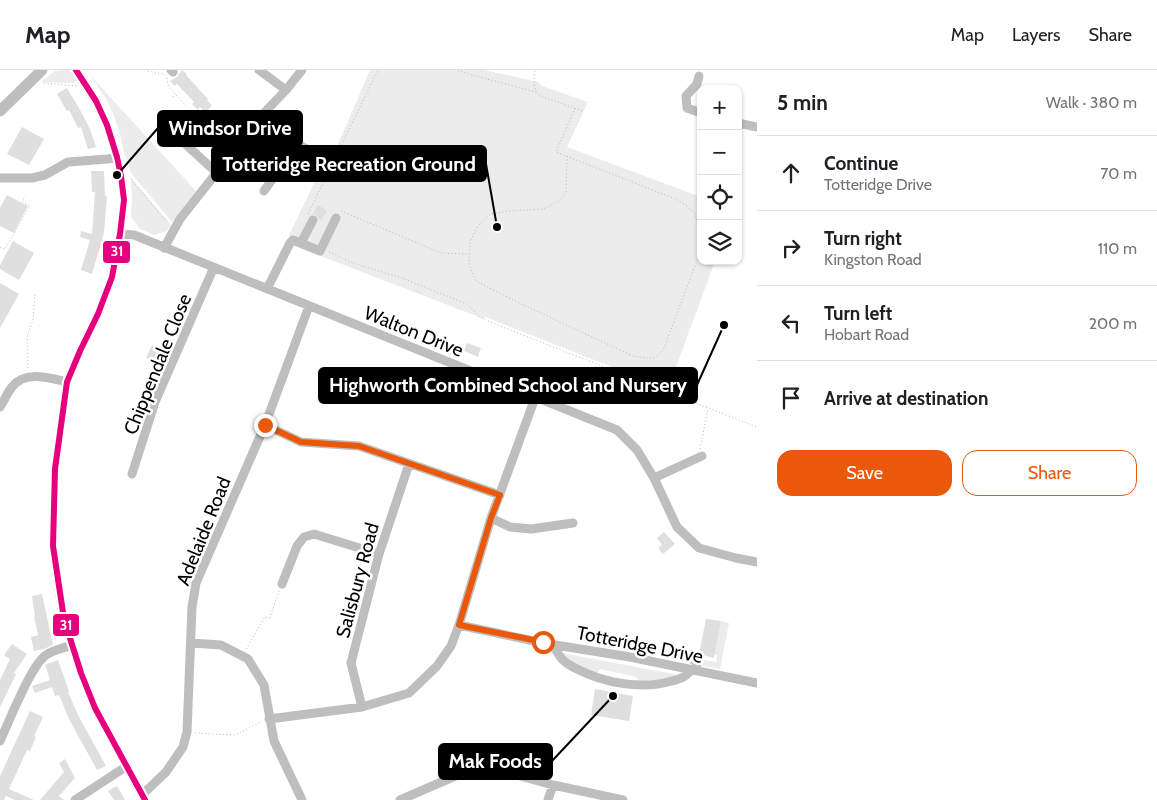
<!DOCTYPE html>
<meta charset="utf-8">
<style>
body{margin:0;font-family:Cabin,sans-serif;background:#f2f2f2;color:#202124}
.controls{position:absolute;right:15px;top:15px;display:grid;overflow:hidden;border-radius:10px;box-shadow:0 1px 4px #0004}
.controls button{width:45px;height:45px;display:grid;place-items:center;padding:0;border:0;border-bottom:1px solid #e0e0e0;background:#fff;color:#202124;font:25px sans-serif}
.stop{position:absolute;width:15px;height:15px;margin:-11px;border:4px solid #ea580c;border-radius:50%;background:#fff}
.stop.end{background:#ea580c;border-color:#fff;box-shadow:0 1px 5px #0008}
.list{margin:0;padding:0;list-style:none}
h2{display:flex;justify-content:space-between;align-items:center;height:65px;margin:0;padding:0 20px;font-size:21px}
h2 small{font-size:16px;font-weight:400;color:#757577}
.list li{display:grid;grid-template-columns:32px 1fr auto;gap:15px;align-items:center;box-sizing:border-box;height:75px;padding:0 20px;border-top:1px solid #e0e0e0}
.list b{display:block;font-size:19px;white-space:nowrap}
.list p{margin:0;font-size:16px;white-space:nowrap;color:#757577}
.list em{font-size:16px;font-style:normal;color:#757577}
.actions{display:flex;gap:10px;padding:15px 20px}
.actions a{flex:1;padding:11px 0;border:1px solid #ea580c;border-radius:15px;text-align:center;font-size:18px;color:#ea580c}
.actions .main{background:#ea580c;color:#fff}
.icon{flex:none;width:28px;height:28px;fill:none;stroke:currentColor;stroke-width:2;stroke-linecap:round;stroke-linejoin:round}
.map{position:relative;flex:none;width:757px;height:730px;overflow:hidden}
header{display:flex;align-items:center;gap:30px;box-sizing:border-box;height:70px;padding:0 25px;background:#fff;border-bottom:1px solid #e0e0e0}
header strong{font-size:24px}
nav{display:flex;gap:28px;margin-inline-start:auto;font-size:18px}
main{display:flex}
aside{flex:1;background:#fff}
.map>svg:first-child{display:block}
</style>
<header>
<strong>Map</strong>
<nav><a>Map</a><a>Layers</a><a>Share</a></nav>
</header>
<main>
<div class="map">
<svg width="757" height="730" viewBox="0 0 757 730">
<rect width="100%" height="100%" fill="#fff"/>
<!-- green -->
<path fill="#ececec" d="M 64,0 L 69,0 L 78,10 L 74,13 L 41,12 L 55,1 Z
M 370,0 L 484,0 L 538,12 L 542,16 L 588,32 L 567,77 L 701,127 L 701,191 L 715,191 L 668,319 L 485,247 L 484,249 L 287,173 L 291,161 L 318,105 L 328,95 L 335,81 Z
M 90,5 L 196,121 L 172,152 L 131,103 L 127,89 L 127,88 L 125,86 C 121,67 116,47 106,29 C 101,21 95,13 90,5 Z
M 131,108 L 171,155 L 167,161 L 154,165 L 140,159 L 131,146 L 132,128 Z
M 721,551 L 729,553 L 720,599 L 702,596 L 704,590 L 716,592 L 717,585 L 714,585 Z
M 562,583 L 679,605 L 676,610 L 639,611 L 636,607 L 600,599 L 597,603 L 593,603 L 562,589 Z"/>
<!-- building -->
<path fill="#dfdfdf" d="M 182,0 L 187,4 L 186,5 L 208,29 L 207,30 L 212,36 L 205,42 L 200,37 L 198,40 L 192,34 L 194,32 L 177,14 L 175,16 L 170,11 L 177,7 Z
M 67,18 L 79,38 L 90,59 L 96,77 L 88,79 L 81,57 L 78,58 L 69,40 L 67,41 L 57,24 Z
M 22,57 L 44,69 L 29,95 L 7,84 Z
M 91,101 L 104,101 L 105,126 L 107,126 L 104,163 L 92,204 L 81,200 L 90,170 L 80,167 L 81,161 L 92,164 L 95,122 L 92,122 Z
M 7,125 L 28,136 L 14,163 L 0,156 L 0,138 Z
M 318,135 L 327,141 L 321,151 L 316,145 L 313,144 Z
M 13,171 L 34,183 L 19,210 L 0,199 L 0,195 Z
M 0,213 L 19,224 L 0,258 Z
M 467,273 L 481,278 L 478,287 L 464,281 Z
M 152,275 L 162,279 L 156,293 L 146,288 Z
M 664,462 L 675,474 L 663,484 L 658,478 L 662,475 L 657,468 Z
M 42,524 L 53,575 L 44,579 L 34,581 L 31,567 L 38,565 L 34,547 L 35,547 L 32,526 Z
M 706,549 L 721,551 L 714,588 L 699,584 Z
M 12,574 L 27,584 L 14,603 L 16,604 L 0,637 L 0,610 L 10,589 L 4,585 Z
M 58,590 L 69,621 L 68,622 L 78,645 L 106,696 L 97,700 L 69,649 L 59,625 L 55,626 L 52,617 L 35,623 L 32,616 L 50,610 L 45,595 Z
M 595,619 L 633,626 L 629,651 L 591,645 Z
M 30,641 L 43,647 L 34,666 L 36,667 L 30,681 L 27,680 L 9,719 L 34,730 L 15,730 L 6,726 L 4,730 L 0,730 L 0,706 Z
M 65,689 L 75,708 L 59,726 L 64,730 L 40,730 L 64,702 L 59,693 Z
M 117,716 L 125,730 L 114,730 L 108,721 Z"/>
<g fill="none" stroke-linecap="round" stroke-linejoin="round">
<!-- path -->
<path stroke="#b9b9b9" stroke-width="1" stroke-dasharray="1 2.5" stroke-linecap="butt" d="M 458,0 L 472,5 L 536,22 L 534,12 L 535,0
M 148,1 L 163,4
M 167,8 L 168,15 L 175,24 L 172,28
M 44,13 L 77,16
M 536,22 L 541,26 L 582,41
M 176,25 L 190,40
M 575,38 L 556,82 L 678,130 L 694,142 L 701,160
M 567,86 L 566,122 L 559,131 L 543,139 L 509,141 L 490,144 L 478,156 L 470,172 L 469,195 L 476,211 L 517,232 L 633,286 C 647,288 656,292 664,278 L 698,188 L 701,169
M 131,109 L 167,152
M 341,141 L 441,183 L 468,184
M 308,144 L 378,0
M 0,177 L 5,179 L 30,136 L 22,131 L 25,126
M 329,182 L 356,194 L 402,208 L 467,234 L 481,248 L 500,256 L 757,357
M 28,298 L 27,267 L 33,250 L 35,223
M 700,379 L 708,339
M 246,579 L 265,547 L 270,548 L 279,521
M 195,663 L 235,665 L 261,652"/>
<!-- minor -->
<path stroke="#bebebe" stroke-width="9" d="M 76,0 L 96,31 L 107,55 L 117,87 L 121,106 L 124,130 L 120,164 L 112,207 L 98,244 L 80,281 L 67,312 L 55,399 L 53,476 L 59,519 L 64,549 L 81,603 L 95,638 L 145,730
M 171,0 L 173,2
M 259,0 L 286,20
M 699,6 L 697,14 L 686,26 L 687,38 L 701,43
M 262,45 L 297,74 L 309,80
M 738,53 L 757,57
M 181,70 L 217,103
M 0,108 L 32,108 L 45,105 L 68,92 L 108,89 L 117,87
M 264,121 L 297,74
M 120,164 L 134,165 L 617,360 L 637,380 L 654,408 L 677,457 L 699,478 L 736,488 L 757,492
M 301,173 L 313,150
M 164,178 L 180,149 L 262,45 L 286,20 L 302,0
M 267,219 L 290,173 L 293,170 L 320,181 L 336,148
M 0,337 C 4,331 7,323 12,317 C 25,300 49,308 67,312
M 265,355 L 301,372 L 359,376 L 500,425
M 132,404 L 155,332 L 214,197
M 654,408 L 702,386
M 491,448 L 510,457 L 531,459 L 573,453
M 282,514 L 297,476 L 304,467 L 314,464 L 379,484
M 459,555 L 543,573 L 630,587 L 757,613
M 191,573 L 221,575 L 248,589 L 264,615 L 274,671 L 302,730
M 553,574 C 556,580 559,587 564,591 C 567,594 573,597 577,599 C 604,613 642,620 672,611 C 680,609 687,607 691,599
M 691,589 L 697,590 L 696,600
M 362,637 L 351,593 L 379,484 L 409,394
M 269,649 L 362,637 L 409,623 L 437,596 L 451,576 L 459,555 L 491,448 L 535,328
M 0,671 C 9,652 31,595 46,585 C 53,580 64,578 72,575
M 143,724 L 166,702 L 183,677 L 187,662 L 192,537 L 196,513 L 265,355 L 309,236
M 75,730 L 127,696
M 400,730 L 474,698 L 492,698 L 553,715 L 623,730
M 548,730 L 553,715"/>
<!-- major -->
<path stroke="#bebebe" stroke-width="11" d="M 0,41 L 42,0"/>
<!-- bus-1 casing -->
<g stroke="#fff" stroke-width="10">
<path id="bus-1" d="M 76,0 L 96,31 L 107,55 L 117,87 L 121,106 L 124,130 L 120,164 L 112,207 L 98,244 L 80,281 L 67,312 L 55,399 L 53,476 L 64,549 L 81,603 L 95,638 L 145,730"/>
</g>
<!-- bus-1 -->
<use href="#bus-1" stroke="#e5007d" stroke-width="6"/>
</g>
<g fill="none" stroke-linecap="round" stroke-linejoin="round">
<!-- route -->
<path stroke="#ea580c" stroke-width="6" d="M 265,355 L 301,372 L 359,376 L 500,425 L 491,448 L 459,555 L 543,572"/>
</g>
<g text-anchor="middle" stroke-width="5" stroke-linejoin="round" paint-order="stroke">
<!-- street labels -->
<g font-size="19" fill="#000" stroke="#fff">
<text transform="translate(414 261) rotate(22)" y="7">Walton Drive</text>
<text transform="translate(157 294) rotate(-68)" y="7">Chippendale Close</text>
<text transform="translate(203 461) rotate(-68)" y="7">Adelaide Road</text>
<text transform="translate(357 510) rotate(-75)" y="7">Salisbury Road</text>
<text transform="translate(640 574) rotate(11)" y="7">Totteridge Drive</text>
</g>
</g>
<!-- callouts -->
<path fill="none" stroke="#000" stroke-width="2" d="M117 105L158 58M497 157L486 94M724 255L697 315M613 626L552 691"/>
<g fill="#000" stroke="#fff" stroke-width="2">
<circle cx="117" cy="105" r="5"/>
<circle cx="497" cy="157" r="5"/>
<circle cx="724" cy="255" r="5"/>
<circle cx="613" cy="626" r="5"/>
</g>
<g fill="#000" stroke="#000" stroke-width="2">
<rect x="158" y="41" width="144" height="35" rx="5"/>
<rect x="212" y="76" width="274" height="35" rx="5"/>
<rect x="319" y="298" width="378" height="35" rx="5"/>
<rect x="439" y="674" width="113" height="35" rx="5"/>
</g>
<g font-size="20" text-anchor="middle" font-weight="bold" fill="#fff">
<text x="230" y="65">Windsor Drive</text>
<text x="349" y="101">Totteridge Recreation Ground</text>
<text x="508" y="322">Highworth Combined School and Nursery</text>
<text x="495" y="698">Mak Foods</text>
</g>
<g stroke="#fff" stroke-width="2">
<rect x="102" y="170" width="29" height="24" rx="5" fill="#e5007d"/>
<rect x="52" y="543" width="28" height="24" rx="5" fill="#e5007d"/>
</g>
<g font-size="14" text-anchor="middle" font-weight="bold" fill="#fff">
<text x="117" y="186">31</text>
<text x="66" y="560">31</text>
</g>
</svg>
<div class="controls">
<button>+</button>
<button>−</button>
<button><svg class="icon" aria-label="locate" viewBox="0 0 24 24"><circle cx="12" cy="12" r="6"/><path d="M12 2v4M12 18v4M2 12h4M18 12h4"/></svg></button>
<button><svg class="icon" aria-label="layers" viewBox="0 0 24 24"><path d="M12 4l9 5-9 5-9-5zM3 14l9 5 9-5"/></svg></button>
</div>
<div class="stop" style="left:543px;top:572px"></div>
<div class="stop end" style="left:265px;top:355px"></div>
</div>
<aside>
<h2>5 min<small>Walk · 380 m</small></h2>
<ul class="list">
<li><svg class="icon" aria-label="ahead" viewBox="0 0 24 24"><path d="M12 20V5M6 11l6-6 6 6"/></svg><div><b>Continue</b><p>Totteridge Drive</p></div><em>70 m</em></li>
<li><svg class="icon" aria-label="right" viewBox="0 0 24 24"><path d="M7 20v-9h11M14 6l5 5-5 5"/></svg><div><b>Turn right</b><p>Kingston Road</p></div><em>110 m</em></li>
<li><svg class="icon" aria-label="left" viewBox="0 0 24 24"><path d="M17 20v-9H6M10 6l-5 5 5 5"/></svg><div><b>Turn left</b><p>Hobart Road</p></div><em>200 m</em></li>
<li><svg class="icon" aria-label="arrive" viewBox="0 0 24 24"><path d="M6 21V4h12l-3 4 3 4H6"/></svg><div><b>Arrive at destination</b></div></li>
</ul>
<div class="actions"><a class="main">Save</a><a>Share</a></div>
</aside>
</main>
